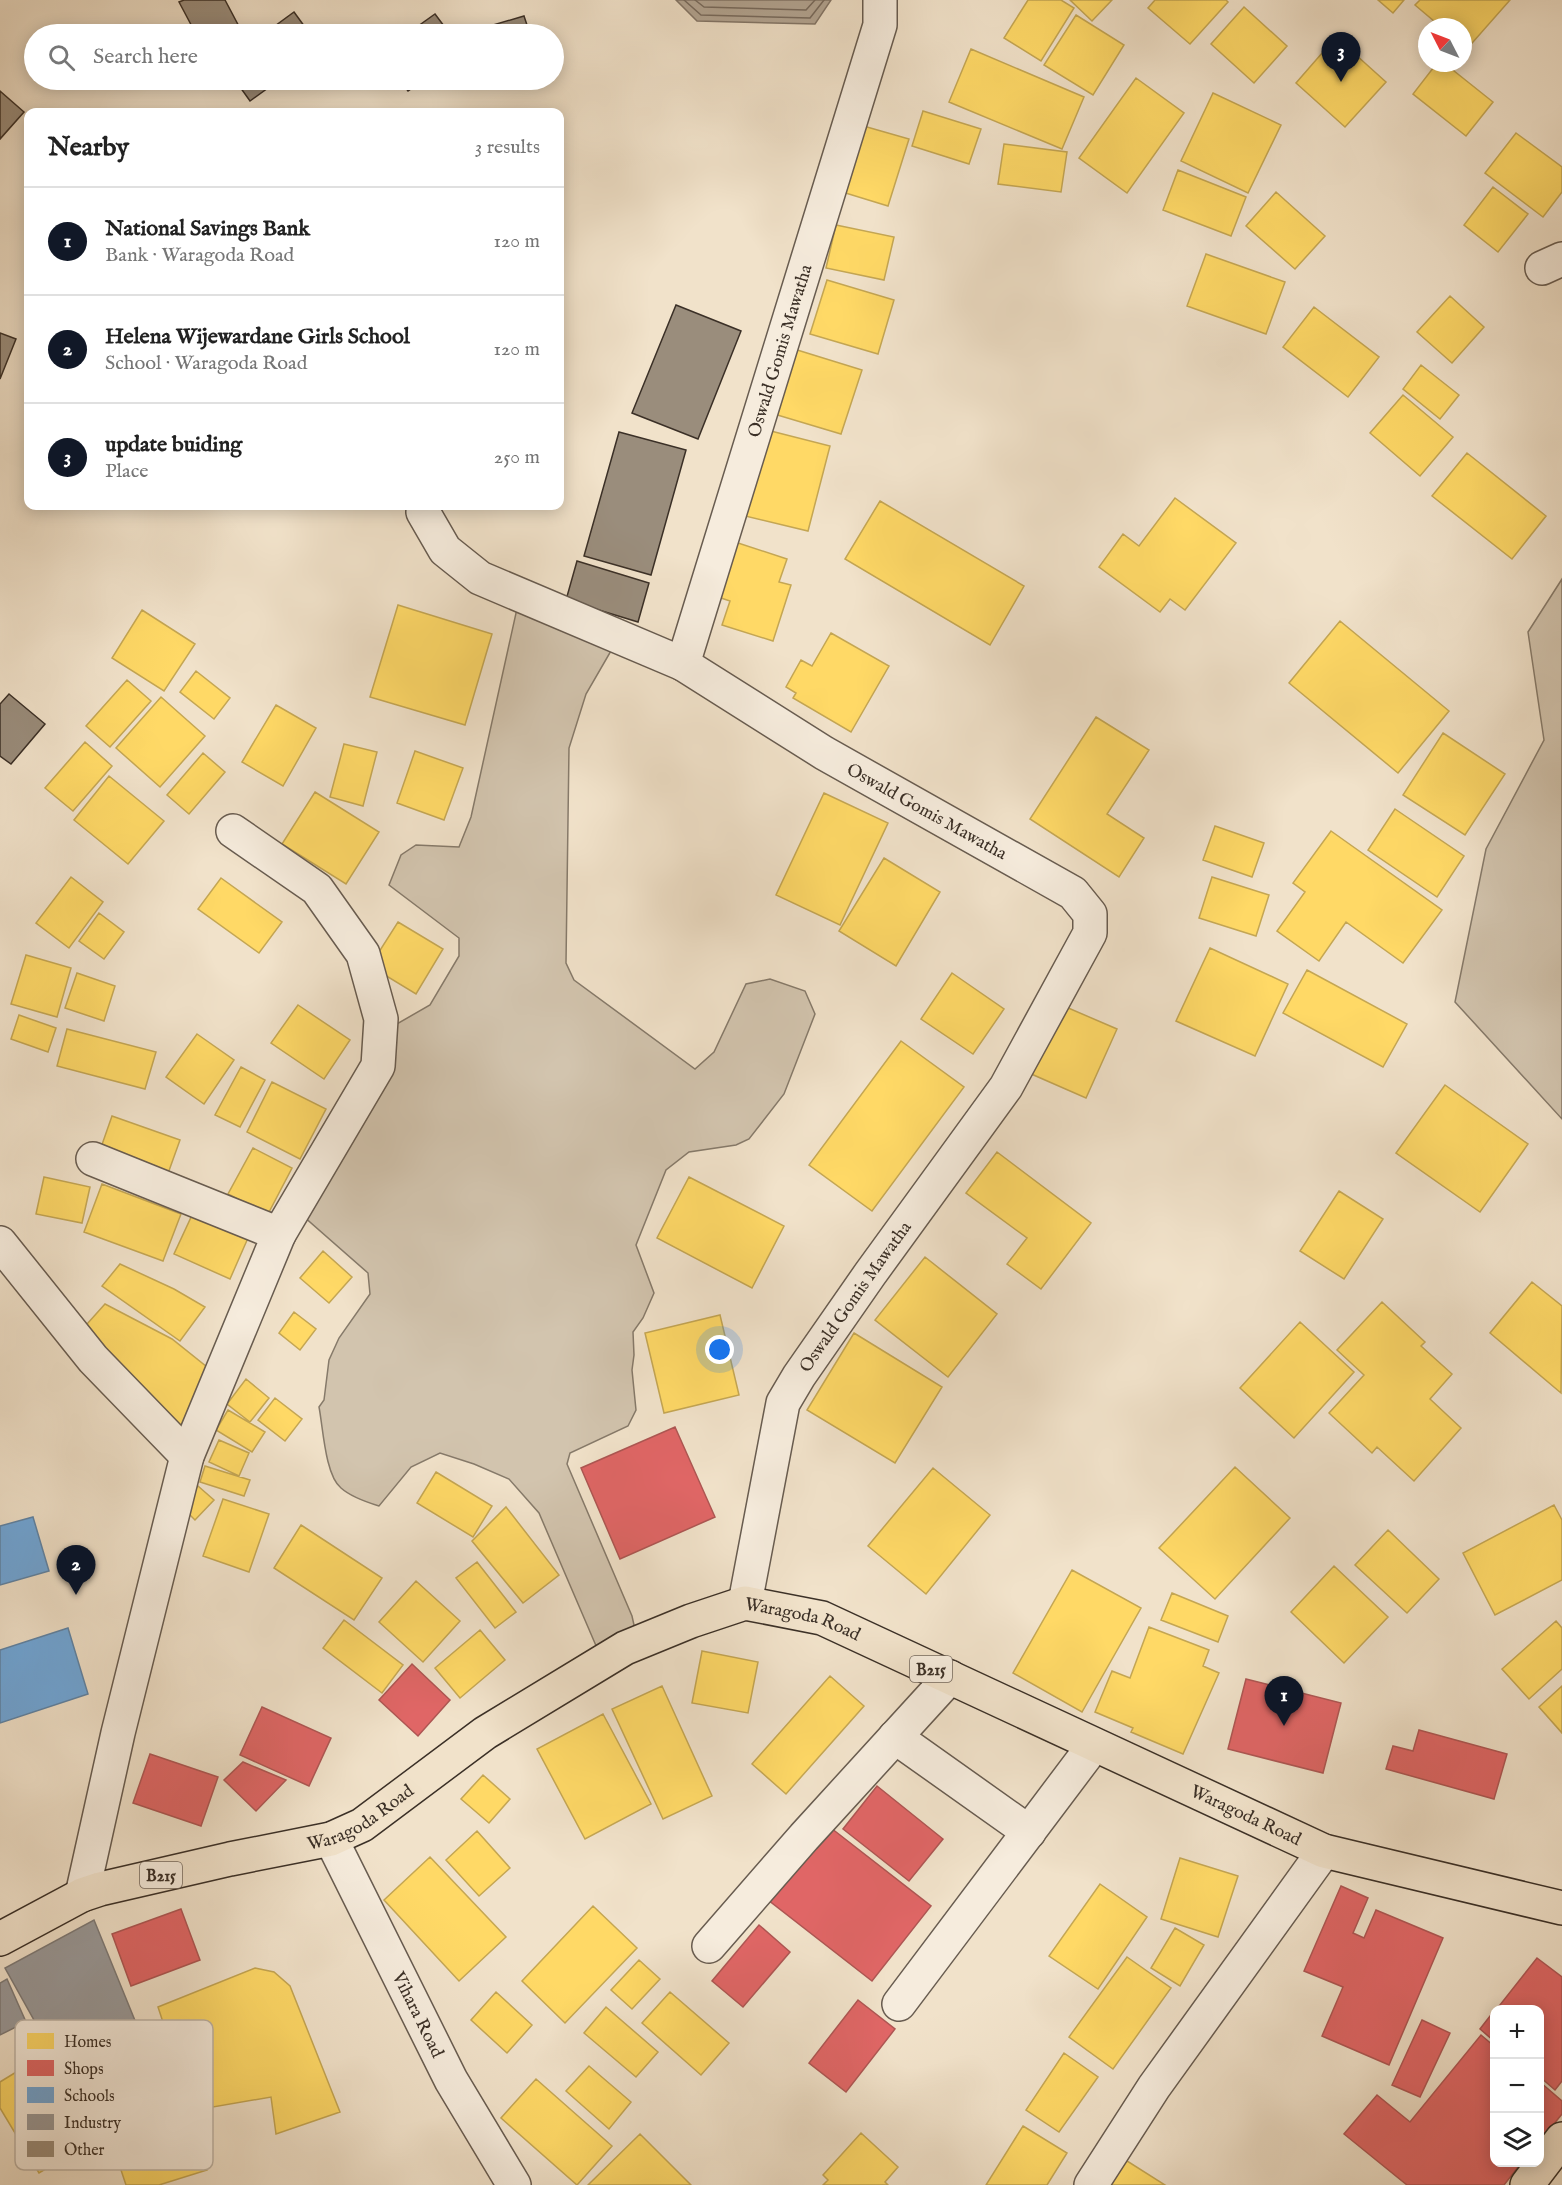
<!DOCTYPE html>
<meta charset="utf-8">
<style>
body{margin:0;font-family:"IM FELL English",serif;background:#f6f6f6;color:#222}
.controls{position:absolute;right:18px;bottom:18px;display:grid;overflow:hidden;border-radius:12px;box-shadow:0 3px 15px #0003}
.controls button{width:54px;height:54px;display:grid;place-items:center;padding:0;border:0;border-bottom:2px solid #e0e0e0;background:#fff;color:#222;font:30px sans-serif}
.compass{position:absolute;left:1418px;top:18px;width:54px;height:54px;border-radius:50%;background:#fff;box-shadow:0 3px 15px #0003;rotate:312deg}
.you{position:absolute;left:720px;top:1350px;width:21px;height:21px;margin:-15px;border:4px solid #fff;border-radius:50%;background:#1a73e8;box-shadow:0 0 0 9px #1a73e833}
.badge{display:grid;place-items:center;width:39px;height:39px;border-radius:50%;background:#111827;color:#fff;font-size:20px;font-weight:700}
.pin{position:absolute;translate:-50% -50px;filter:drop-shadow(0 2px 3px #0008)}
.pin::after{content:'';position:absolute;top:32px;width:21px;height:18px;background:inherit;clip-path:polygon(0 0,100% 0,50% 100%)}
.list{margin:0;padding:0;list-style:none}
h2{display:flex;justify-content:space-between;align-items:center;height:78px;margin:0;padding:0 24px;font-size:26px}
h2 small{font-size:20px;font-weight:400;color:#767676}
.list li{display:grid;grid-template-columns:39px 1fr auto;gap:18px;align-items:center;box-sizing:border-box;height:108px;padding:0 24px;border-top:2px solid #e0e0e0}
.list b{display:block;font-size:22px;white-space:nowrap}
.list p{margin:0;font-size:20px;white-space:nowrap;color:#767676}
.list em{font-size:20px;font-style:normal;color:#767676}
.icon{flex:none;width:33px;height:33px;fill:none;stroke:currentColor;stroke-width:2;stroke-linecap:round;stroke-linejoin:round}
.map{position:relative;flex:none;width:1562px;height:2185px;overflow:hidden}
.search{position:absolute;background:#fff;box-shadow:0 3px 15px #0003;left:24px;top:24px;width:540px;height:66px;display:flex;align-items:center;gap:15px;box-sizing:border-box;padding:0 21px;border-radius:33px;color:#767676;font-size:22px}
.panel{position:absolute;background:#fff;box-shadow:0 3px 15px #0003;left:24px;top:108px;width:540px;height:402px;border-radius:12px}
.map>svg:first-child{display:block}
</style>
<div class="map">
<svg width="1562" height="2185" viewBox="0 0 1562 2185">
<rect width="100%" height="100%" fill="#f1e2ca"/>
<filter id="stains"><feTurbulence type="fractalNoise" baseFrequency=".00333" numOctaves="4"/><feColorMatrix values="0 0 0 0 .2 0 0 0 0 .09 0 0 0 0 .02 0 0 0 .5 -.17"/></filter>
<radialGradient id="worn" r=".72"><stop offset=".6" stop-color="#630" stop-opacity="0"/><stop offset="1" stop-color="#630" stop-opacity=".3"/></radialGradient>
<!-- green -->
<path fill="#d2c4ae" stroke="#867a6a" stroke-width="1.5" d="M 1562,579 L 1562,1119 L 1455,1002 L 1486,849 L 1544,740 L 1528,632 Z
M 520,595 L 619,637 L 586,694 L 569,748 L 566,963 L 574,980 L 695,1069 L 714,1052 L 746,984 L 770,979 L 805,991 L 815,1014 L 784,1094 L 749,1139 L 736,1145 L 689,1152 L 666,1170 L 636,1245 L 654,1293 L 643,1318 L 633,1332 L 634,1355 L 632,1370 L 636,1410 L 628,1426 L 570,1453 L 567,1464 L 632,1616 L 638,1643 L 603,1662 L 539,1513 L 509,1479 L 474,1464 L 440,1453 L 411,1467 L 379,1506 C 366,1502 351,1497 341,1488 C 325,1475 323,1427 319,1407 L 324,1400 L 329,1360 L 339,1338 L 370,1294 L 368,1273 L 294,1208 L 381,1033 L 430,1005 L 459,956 L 459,938 L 389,885 L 401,855 L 416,845 L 459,847 L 471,817 Z"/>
<!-- water -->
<path fill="#b3a593" stroke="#837668" stroke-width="1.5" d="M 676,0 L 831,0 L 815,24 L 697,21 Z"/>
<!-- homes -->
<path fill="#ffd966" stroke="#c4a653" stroke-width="1.5" d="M 1028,0 L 1061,0 L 1074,8 L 1041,61 L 1004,38 Z
M 1070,0 L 1112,0 L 1092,21 Z
M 1155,0 L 1226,0 L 1228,2 L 1190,44 L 1148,8 Z
M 1378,0 L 1404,0 L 1393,13 Z
M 1420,0 L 1510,0 L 1466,50 L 1463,47 L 1463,27 L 1441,27 L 1415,5 Z
M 1244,7 L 1287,46 L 1254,83 L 1211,44 Z
M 1076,15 L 1124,45 L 1093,95 L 1044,65 Z
M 1336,37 L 1386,82 L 1345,127 L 1296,83 Z
M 971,49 L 1084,97 L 1062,149 L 949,102 Z
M 1437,63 L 1444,63 L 1493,102 L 1466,136 L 1413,94 Z
M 1136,78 L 1184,113 L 1127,193 L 1079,158 Z
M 1213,93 L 1281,125 L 1248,193 L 1181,161 Z
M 923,111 L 981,129 L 969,164 L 912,146 Z
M 860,125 L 909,139 L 888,206 L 839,191 Z
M 1516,133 L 1562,167 L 1562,192 L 1543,217 L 1485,173 Z
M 1004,144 L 1067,152 L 1061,192 L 998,184 Z
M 1178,170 L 1246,197 L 1231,236 L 1163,210 Z
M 1493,187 L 1528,214 L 1498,252 L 1464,225 Z
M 1276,192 L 1325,236 L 1295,269 L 1246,226 Z
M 836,225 L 894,237 L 884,280 L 826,268 Z
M 1206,254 L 1285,282 L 1266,334 L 1187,306 Z
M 827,280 L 894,300 L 878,354 L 810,334 Z
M 1450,296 L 1484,327 L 1452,363 L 1417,332 Z
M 1314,307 L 1379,357 L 1348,397 L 1283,347 Z
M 794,349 L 862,370 L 841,434 L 774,414 Z
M 1421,365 L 1459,395 L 1440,419 L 1403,389 Z
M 1403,395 L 1453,437 L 1420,476 L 1370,433 Z
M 763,429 L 830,446 L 808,531 L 741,515 Z
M 1467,453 L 1546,516 L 1512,559 L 1432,496 Z
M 1175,498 L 1236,543 L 1185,610 L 1170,599 L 1160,612 L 1099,567 L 1123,534 L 1139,546 Z
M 880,501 L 1024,586 L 990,645 L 845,559 Z
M 732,541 L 787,559 L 779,582 L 791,585 L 773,641 L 722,625 L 730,601 L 715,596 Z
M 398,605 L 492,634 L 465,725 L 370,697 Z
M 142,610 L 195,644 L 164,691 L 112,658 Z
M 1340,621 L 1449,711 L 1398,773 L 1289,683 Z
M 831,633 L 889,666 L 851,732 L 793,698 L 796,693 L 786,687 L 801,660 L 812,666 Z
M 196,671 L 230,698 L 214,719 L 180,692 Z
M 127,680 L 151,701 L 110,747 L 86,726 Z
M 161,697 L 205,736 L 160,787 L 116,748 Z
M 276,705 L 316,728 L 283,786 L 242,762 Z
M 1096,717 L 1149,750 L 1107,814 L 1144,838 L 1119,877 L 1030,819 Z
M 1443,733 L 1505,774 L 1465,835 L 1403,795 Z
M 85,742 L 112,766 L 73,811 L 45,788 Z
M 344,744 L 377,752 L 363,806 L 330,797 Z
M 415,751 L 463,768 L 444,820 L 397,803 Z
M 203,753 L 225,772 L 189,814 L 167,795 Z
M 109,776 L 164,821 L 128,864 L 74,820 Z
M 315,792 L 379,832 L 346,884 L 282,844 Z
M 824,793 L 888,823 L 840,925 L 776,895 Z
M 1395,809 L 1464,856 L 1437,897 L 1368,850 Z
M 1215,826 L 1264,843 L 1252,877 L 1203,860 Z
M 1331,831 L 1442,910 L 1403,963 L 1346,922 L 1319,961 L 1277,931 L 1305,892 L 1293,883 Z
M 884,858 L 940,892 L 896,966 L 839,931 Z
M 71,877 L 103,902 L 69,948 L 36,923 Z
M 1212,877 L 1269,895 L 1256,936 L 1199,918 Z
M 221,878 L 282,922 L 259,953 L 198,909 Z
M 99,913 L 124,932 L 104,959 L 79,941 Z
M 398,922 L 443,949 L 416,994 L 370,966 Z
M 1210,948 L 1288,984 L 1255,1056 L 1176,1021 Z
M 26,955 L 71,968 L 57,1017 L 11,1004 Z
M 1307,970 L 1407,1024 L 1383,1067 L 1283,1013 Z
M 77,973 L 115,986 L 104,1021 L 65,1008 Z
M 952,973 L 1004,1009 L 973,1054 L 921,1019 Z
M 1059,1004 L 1117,1029 L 1086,1098 L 1029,1073 Z
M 298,1005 L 350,1040 L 324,1079 L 271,1043 Z
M 19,1015 L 56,1028 L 48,1052 L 11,1039 Z
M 67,1029 L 156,1052 L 145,1089 L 57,1066 Z
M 197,1034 L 234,1060 L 204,1104 L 166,1077 Z
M 901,1041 L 964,1087 L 872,1211 L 809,1165 Z
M 241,1067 L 265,1080 L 240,1127 L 215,1115 Z
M 272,1082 L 326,1109 L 300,1159 L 247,1132 Z
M 1445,1085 L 1528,1144 L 1480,1212 L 1396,1153 Z
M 112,1116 L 180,1140 L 166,1179 L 98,1156 Z
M 253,1148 L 292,1168 L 268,1214 L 228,1194 Z
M 997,1152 L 1091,1223 L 1041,1289 L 1007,1264 L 1027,1238 L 966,1193 Z
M 44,1177 L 90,1187 L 82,1223 L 36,1214 Z
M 689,1177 L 784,1226 L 752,1288 L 657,1238 Z
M 102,1184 L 181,1214 L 163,1261 L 84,1232 Z
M 1339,1191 L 1383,1219 L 1344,1279 L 1300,1251 Z
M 193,1213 L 248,1238 L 230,1279 L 174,1254 Z
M 323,1251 L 352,1277 L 329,1303 L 300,1278 Z
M 925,1257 L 997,1314 L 948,1377 L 875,1320 Z
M 120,1264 L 174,1289 L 205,1307 L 180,1341 L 102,1286 Z
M 1532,1282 L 1562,1306 L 1561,1393 L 1490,1333 Z
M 1382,1302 L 1425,1342 L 1421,1346 L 1452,1374 L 1430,1399 L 1461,1428 L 1414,1481 L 1377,1447 L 1372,1453 L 1329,1413 L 1364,1375 L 1337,1350 Z
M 105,1304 L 172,1339 L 207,1367 L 181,1430 L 116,1370 L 87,1324 Z
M 294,1312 L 316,1329 L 300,1350 L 279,1333 Z
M 720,1315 L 739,1395 L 664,1413 L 645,1333 Z
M 1300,1322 L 1354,1372 L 1294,1438 L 1240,1388 Z
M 854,1333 L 942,1387 L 895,1463 L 807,1410 Z
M 246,1379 L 269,1398 L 250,1422 L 227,1404 Z
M 275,1398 L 302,1419 L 285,1441 L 258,1420 Z
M 228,1410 L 265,1432 L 252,1452 L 216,1430 Z
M 219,1440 L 249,1453 L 239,1476 L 209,1462 Z
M 205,1466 L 250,1480 L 244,1496 L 200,1482 Z
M 1235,1467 L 1290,1518 L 1215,1599 L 1159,1548 Z
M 933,1468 L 990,1515 L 926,1594 L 868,1546 Z
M 436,1472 L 492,1506 L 473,1537 L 417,1503 Z
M 198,1486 L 214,1500 L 195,1520 L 180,1505 Z
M 223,1499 L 269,1514 L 249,1572 L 203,1556 Z
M 1554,1505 L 1562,1520 L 1562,1580 L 1495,1615 L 1463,1553 Z
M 506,1507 L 559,1575 L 523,1603 L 472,1541 Z
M 301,1525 L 382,1578 L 354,1620 L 274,1568 Z
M 1388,1530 L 1439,1579 L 1407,1613 L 1355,1565 Z
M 477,1562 L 516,1612 L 495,1628 L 456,1578 Z
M 1334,1566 L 1388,1617 L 1344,1663 L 1291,1612 Z
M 1072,1570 L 1141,1608 L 1082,1712 L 1013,1673 Z
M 416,1581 L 460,1621 L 423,1662 L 379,1622 Z
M 1172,1593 L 1228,1616 L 1218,1642 L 1161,1620 Z
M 344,1620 L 403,1665 L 382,1693 L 323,1648 Z
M 1556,1621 L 1562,1628 L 1562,1669 L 1529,1699 L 1502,1669 Z
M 1149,1627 L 1209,1650 L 1203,1666 L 1219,1673 L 1183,1754 L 1131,1732 L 1133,1728 L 1095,1712 L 1112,1671 L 1130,1678 Z
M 480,1630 L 505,1660 L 460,1698 L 435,1668 Z
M 702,1651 L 758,1662 L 748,1713 L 692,1703 Z
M 830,1676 L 864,1706 L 786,1794 L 752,1764 Z
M 662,1686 L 712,1796 L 663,1819 L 612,1709 Z
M 1562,1686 L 1562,1733 L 1539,1707 Z
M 603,1714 L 651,1804 L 585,1839 L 537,1749 Z
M 483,1775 L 510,1799 L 489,1823 L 461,1799 Z
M 477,1831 L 510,1868 L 479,1896 L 446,1860 Z
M 430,1857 L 506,1937 L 459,1981 L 384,1900 Z
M 1180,1858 L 1238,1876 L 1218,1937 L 1161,1919 Z
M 1100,1884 L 1147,1917 L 1098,1989 L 1049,1956 Z
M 593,1906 L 637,1948 L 565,2023 L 522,1981 Z
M 1175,1928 L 1204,1945 L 1180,1986 L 1151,1968 Z
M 1127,1957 L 1171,1988 L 1113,2069 L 1069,2037 Z
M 639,1960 L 660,1979 L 632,2009 L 611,1990 Z
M 255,1968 L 274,1972 L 290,1986 L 340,2112 L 276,2134 L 271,2097 L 213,2107 L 197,2070 L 180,2074 L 158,2007 Z
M 496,1992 L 532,2025 L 507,2053 L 471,2020 Z
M 670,1992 L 729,2043 L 701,2075 L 642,2023 Z
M 606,2007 L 658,2052 L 636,2077 L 584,2033 Z
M 1064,2053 L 1098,2077 L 1059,2132 L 1026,2110 Z
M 39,2058 L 89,2143 L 39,2173 L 0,2108 L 0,2082 Z
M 589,2066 L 631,2102 L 609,2129 L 566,2091 Z
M 536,2079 L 612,2146 L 577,2185 L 501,2118 Z
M 190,2118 L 207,2170 L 159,2185 L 126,2185 L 112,2143 Z
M 1023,2126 L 1067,2153 L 1047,2185 L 986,2185 Z
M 861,2133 L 898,2167 L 885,2182 L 888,2185 L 823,2185 L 828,2180 L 823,2175 Z
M 640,2134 L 691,2185 L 588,2185 Z
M 1116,2154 L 1165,2185 L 1096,2185 Z"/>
<!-- shops -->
<path fill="#e06666" stroke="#ae5653" stroke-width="1.5" d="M 675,1427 L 715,1517 L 620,1559 L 581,1468 Z
M 412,1664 L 450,1700 L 418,1736 L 379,1700 Z
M 1246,1679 L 1341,1703 L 1323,1773 L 1228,1749 Z
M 262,1707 L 331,1738 L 309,1786 L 240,1755 Z
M 1419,1730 L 1507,1754 L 1494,1799 L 1386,1769 L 1393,1746 L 1413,1751 Z
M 150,1754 L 218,1777 L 201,1826 L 133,1803 Z
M 243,1762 L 286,1780 L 256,1811 L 224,1780 Z
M 877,1786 L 943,1839 L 909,1881 L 843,1829 Z
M 822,1821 L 931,1906 L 872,1981 L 763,1896 Z
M 1341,1886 L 1368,1898 L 1353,1933 L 1364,1938 L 1376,1910 L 1443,1938 L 1389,2065 L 1322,2036 L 1343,1987 L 1304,1971 Z
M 181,1909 L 200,1960 L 131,1986 L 112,1934 Z
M 759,1925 L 790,1952 L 743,2007 L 712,1981 Z
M 1537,1958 L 1562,1977 L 1562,2081 L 1555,2090 L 1540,2077 L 1540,2010 L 1496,2010 Z
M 858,2000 L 895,2029 L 846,2092 L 809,2063 Z
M 1494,2011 L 1494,2041 L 1480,2029 Z
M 1422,2020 L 1450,2033 L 1420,2097 L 1392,2085 Z
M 1481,2035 L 1494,2046 L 1494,2162 L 1522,2162 L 1504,2185 L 1407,2185 L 1344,2134 L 1377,2095 L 1410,2122 Z
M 1540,2082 L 1562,2101 L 1562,2114 L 1540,2141 Z"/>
<!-- schools -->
<path fill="#6fa8dc" stroke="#5f84a6" stroke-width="1.5" d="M 33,1517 L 49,1571 L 0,1585 L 0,1526 Z
M 68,1628 L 88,1694 L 0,1723 L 0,1650 Z"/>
<!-- industry -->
<path fill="#999" stroke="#7d7a77" stroke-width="1.5" d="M 94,1920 L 167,2099 L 98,2135 L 5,1968 Z
M 7,1979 L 26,2022 L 0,2035 L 0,1983 Z"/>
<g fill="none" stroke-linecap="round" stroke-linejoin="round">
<!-- shore -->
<path stroke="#776a5d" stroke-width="1.5" d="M 684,0 L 701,15 L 810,18 L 824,0
M 695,0 L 704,7 L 806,10 L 815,0"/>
</g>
<!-- building -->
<path fill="#9a8d7c" stroke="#3b3027" stroke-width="1.5" d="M 184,0 L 225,0 L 243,34 L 196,34 L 179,2 Z
M 294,12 L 310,34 L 264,34 Z
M 435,14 L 450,34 L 407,34 Z
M 524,16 L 530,34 L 477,34 L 476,30 Z
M 235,80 L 279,80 L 250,101 Z
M 400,80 L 424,80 L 408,91 Z
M 0,91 L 24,112 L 0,139 Z
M 676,305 L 741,331 L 698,439 L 632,413 Z
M 0,333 L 16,339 L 0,379 Z
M 619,432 L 686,450 L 651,575 L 584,556 Z
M 577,561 L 649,583 L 638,622 L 566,600 Z
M 9,694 L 45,724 L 11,764 L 0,756 L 0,704 Z"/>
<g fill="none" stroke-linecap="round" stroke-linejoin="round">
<!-- minor casing -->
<g stroke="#685c50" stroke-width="36">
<g id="minor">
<path d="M 1542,268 L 1562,259"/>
<path d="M 423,512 L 445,550 L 480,578 L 683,664"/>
<path d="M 233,831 L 317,889 L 363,954 L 381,1019 L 378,1066 L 279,1234"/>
<path d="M 0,1243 L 93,1359 L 187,1456"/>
<path id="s1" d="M 745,1603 L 783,1403 L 799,1376 L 870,1274 L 1006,1087 L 1090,933 L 1090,914 L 1073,893 L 824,753 L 683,664 L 880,25 L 880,0"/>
<path d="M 895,1737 L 1029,1832"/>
<path id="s2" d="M 331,1839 L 451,2080 L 514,2185"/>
<path d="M 82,1895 L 118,1733 L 187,1456 L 279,1234 L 93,1159"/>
<path d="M 709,1946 L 804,1837 L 950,1677"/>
<path d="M 899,2004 L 1094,1745"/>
<path d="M 1091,2185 L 1154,2087 L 1324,1851"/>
</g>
</g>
<!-- major casing -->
<g stroke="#3b3027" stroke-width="36">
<g id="major">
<path id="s3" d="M 0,1939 L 82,1895 L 100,1889 L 230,1859 L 331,1839 L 362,1825 L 485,1733 L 625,1648 L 691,1621 L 745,1603 L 822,1618 L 1324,1851 L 1562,1908"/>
<path d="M 1527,2185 L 1562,2139"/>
</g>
</g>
<!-- minor -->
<use href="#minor" stroke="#f6ecdd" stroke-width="33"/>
<!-- major -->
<use href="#major" stroke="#f1e2ca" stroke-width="33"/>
</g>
<g text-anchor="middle" stroke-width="6" stroke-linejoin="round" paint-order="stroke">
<!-- shield labels -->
<g fill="#f6ecdd" stroke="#73685e" stroke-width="1.5">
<rect x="910" y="1656" width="42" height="26" rx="4.5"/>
<rect x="140" y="1862" width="42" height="26" rx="4.5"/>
</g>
<g font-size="16" font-weight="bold" fill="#3b3027">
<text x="931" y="1675">B215</text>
<text x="161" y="1881">B215</text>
</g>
<!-- street labels -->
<g font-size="18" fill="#3b3027" stroke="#f6ecdd">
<text dy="6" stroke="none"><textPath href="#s1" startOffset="1592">Oswald Gomis Mawatha</textPath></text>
<text transform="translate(927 811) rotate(29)" y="6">Oswald Gomis Mawatha</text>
<text dy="6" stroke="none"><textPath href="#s1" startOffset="332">Oswald Gomis Mawatha</textPath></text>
<text dy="6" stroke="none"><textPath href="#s3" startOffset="888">Waragoda Road</textPath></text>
<text dy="6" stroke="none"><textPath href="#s3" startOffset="384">Waragoda Road</textPath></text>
<text dy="6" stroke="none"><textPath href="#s3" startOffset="1374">Waragoda Road</textPath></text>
<text dy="6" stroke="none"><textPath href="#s2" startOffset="196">Vihara Road</textPath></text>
</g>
</g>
<!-- legend -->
<rect x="15" y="2020" width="198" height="150" rx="9" fill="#f6ecdd" stroke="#beb4a6" stroke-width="1.5"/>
<rect x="27" y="2033" width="27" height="16" fill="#ffd966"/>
<rect x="27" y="2060" width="27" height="16" fill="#e06666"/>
<rect x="27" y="2087" width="27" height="16" fill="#6fa8dc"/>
<rect x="27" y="2114" width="27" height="16" fill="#999"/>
<rect x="27" y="2141" width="27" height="16" fill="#9a8d7c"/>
<g font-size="16" fill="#3b3027">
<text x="64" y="2047">Homes</text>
<text x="64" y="2074">Shops</text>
<text x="64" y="2101">Schools</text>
<text x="64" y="2128">Industry</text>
<text x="64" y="2155">Other</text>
</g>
<rect width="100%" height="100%" filter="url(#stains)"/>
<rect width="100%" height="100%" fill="url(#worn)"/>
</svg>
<div class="controls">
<button>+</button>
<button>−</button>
<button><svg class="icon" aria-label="layers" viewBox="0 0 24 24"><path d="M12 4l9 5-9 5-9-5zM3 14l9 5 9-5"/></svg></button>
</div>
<svg class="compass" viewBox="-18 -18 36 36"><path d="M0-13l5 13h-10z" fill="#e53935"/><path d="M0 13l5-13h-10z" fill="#767676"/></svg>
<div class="you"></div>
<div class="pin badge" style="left:1284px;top:1726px">1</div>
<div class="pin badge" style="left:76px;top:1595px">2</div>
<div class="pin badge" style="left:1341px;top:82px">3</div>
<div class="search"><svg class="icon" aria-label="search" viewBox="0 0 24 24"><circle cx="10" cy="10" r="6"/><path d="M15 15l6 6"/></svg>Search here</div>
<section class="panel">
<h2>Nearby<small>3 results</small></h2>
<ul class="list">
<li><span class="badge">1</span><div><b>National Savings Bank</b><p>Bank · Waragoda Road</p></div><em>120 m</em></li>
<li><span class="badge">2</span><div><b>Helena Wijewardane Girls School</b><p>School · Waragoda Road</p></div><em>120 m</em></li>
<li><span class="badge">3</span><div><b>update buiding</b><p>Place</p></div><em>250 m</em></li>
</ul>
</section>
</div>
